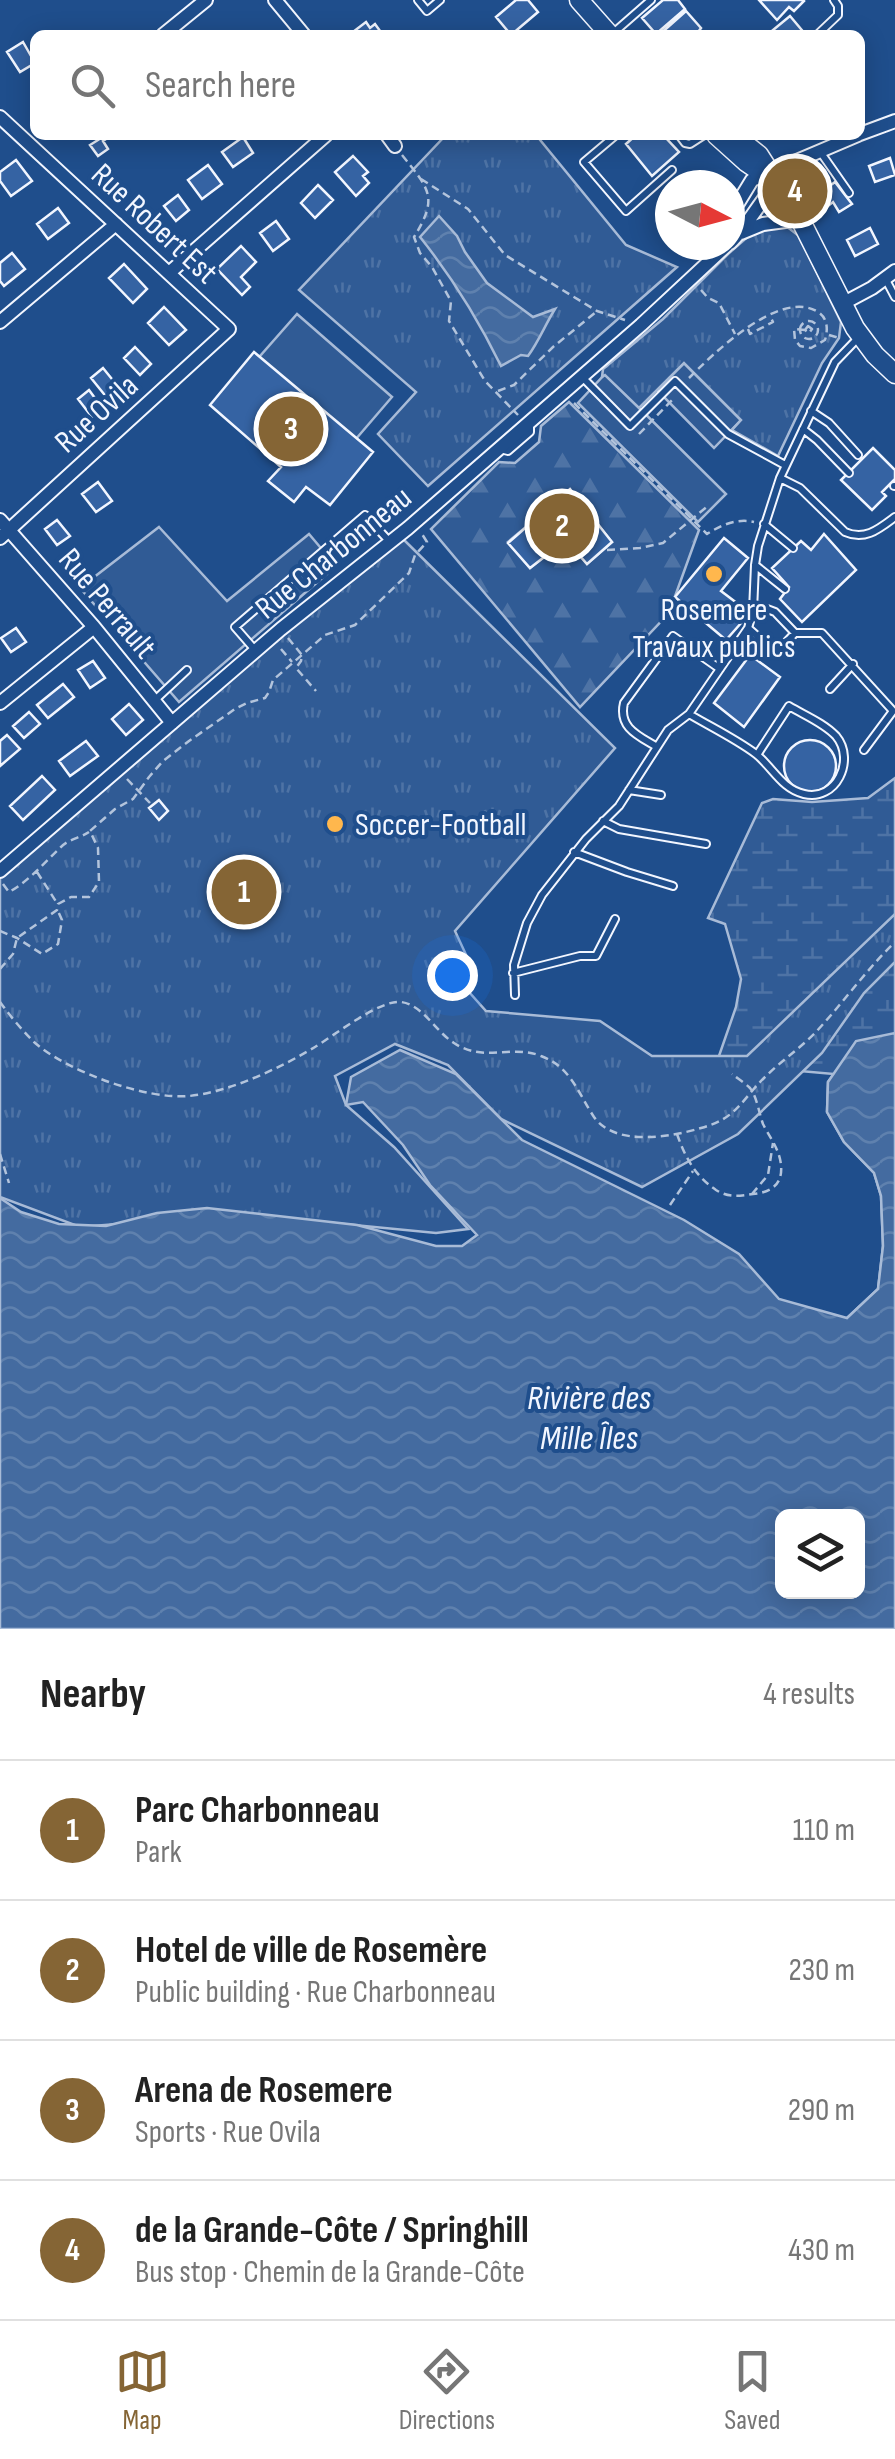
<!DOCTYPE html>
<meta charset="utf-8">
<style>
body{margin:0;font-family:"Sofia Sans Condensed",sans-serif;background:#f2f2f2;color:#222}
.controls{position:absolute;right:30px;bottom:30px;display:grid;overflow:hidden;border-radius:15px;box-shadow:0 5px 25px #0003}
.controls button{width:90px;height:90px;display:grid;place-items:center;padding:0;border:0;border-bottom:2px solid #e0e0e0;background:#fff;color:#222;font:50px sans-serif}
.compass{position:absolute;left:655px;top:170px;width:90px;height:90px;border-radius:50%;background:#fff;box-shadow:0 5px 25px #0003;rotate:96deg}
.you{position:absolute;left:452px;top:975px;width:35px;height:35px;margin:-25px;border:8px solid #fff;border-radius:50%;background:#1a73e8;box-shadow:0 0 0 15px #1a73e833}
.badge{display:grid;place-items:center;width:65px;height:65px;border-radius:50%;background:#856535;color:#fff;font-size:32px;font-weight:700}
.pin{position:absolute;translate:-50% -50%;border:5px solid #fff;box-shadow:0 2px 10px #0006}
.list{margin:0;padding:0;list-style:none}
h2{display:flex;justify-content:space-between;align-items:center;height:130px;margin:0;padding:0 40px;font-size:42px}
h2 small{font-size:32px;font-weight:400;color:#767676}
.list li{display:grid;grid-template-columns:65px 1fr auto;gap:30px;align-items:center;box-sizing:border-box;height:140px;padding:0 40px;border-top:2px solid #e0e0e0}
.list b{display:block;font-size:38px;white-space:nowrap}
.list p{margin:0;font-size:32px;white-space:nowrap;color:#767676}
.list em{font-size:32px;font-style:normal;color:#767676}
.icon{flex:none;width:55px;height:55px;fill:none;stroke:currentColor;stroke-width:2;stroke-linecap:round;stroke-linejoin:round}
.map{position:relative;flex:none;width:895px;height:1629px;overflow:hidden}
.search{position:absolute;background:#fff;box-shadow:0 5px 25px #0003;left:30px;right:30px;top:30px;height:110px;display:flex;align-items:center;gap:25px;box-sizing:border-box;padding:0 35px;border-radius:15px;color:#767676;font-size:38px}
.sheet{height:690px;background:#fff}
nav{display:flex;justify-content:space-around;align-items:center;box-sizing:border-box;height:140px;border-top:2px solid #e0e0e0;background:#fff;font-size:28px;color:#767676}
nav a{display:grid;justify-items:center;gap:5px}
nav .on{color:#856535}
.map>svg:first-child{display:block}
</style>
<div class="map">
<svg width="895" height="1629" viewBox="0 0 895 1629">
<defs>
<pattern id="forest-firs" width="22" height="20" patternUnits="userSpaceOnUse" patternTransform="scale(2.5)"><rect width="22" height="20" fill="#305b95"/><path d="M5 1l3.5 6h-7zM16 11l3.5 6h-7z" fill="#4e73a5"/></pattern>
<pattern id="wetland-marsh" width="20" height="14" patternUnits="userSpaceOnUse" patternTransform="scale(2.5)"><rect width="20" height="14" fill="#305b95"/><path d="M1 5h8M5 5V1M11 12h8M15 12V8" fill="none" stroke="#4e73a5"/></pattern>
<pattern id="park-tufts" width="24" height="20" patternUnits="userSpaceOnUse" patternTransform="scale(2.5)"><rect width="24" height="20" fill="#305b95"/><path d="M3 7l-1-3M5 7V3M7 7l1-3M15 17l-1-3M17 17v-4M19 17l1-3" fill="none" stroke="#4e73a5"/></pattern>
<pattern id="water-waves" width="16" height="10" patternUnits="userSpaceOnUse" patternTransform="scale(2.5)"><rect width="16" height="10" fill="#446ba0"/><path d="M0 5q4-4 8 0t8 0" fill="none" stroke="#5f81ae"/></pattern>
</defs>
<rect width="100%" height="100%" fill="#1f4e8c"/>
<!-- built -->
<path fill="#305b95" stroke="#a8bbd7" stroke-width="2.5" d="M 297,314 L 392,397 L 349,447 L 253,364 Z
M 684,363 L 741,420 L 714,448 L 657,390 Z
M 605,374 L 726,494 L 698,522 L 578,403 Z
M 159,527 L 227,601 L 309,534 L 336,566 L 179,702 L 80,588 Z"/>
<!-- forest -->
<path fill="url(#forest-firs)" stroke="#a8bbd7" stroke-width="2.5" fill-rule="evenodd" d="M 569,402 L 699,530 L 669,613 L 580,707 L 431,529 L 499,462 L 515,463 L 539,442 L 541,426 ZM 570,490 L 612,542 L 587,564 L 566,540 L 530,568 L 508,542 Z"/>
<!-- wetland -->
<path fill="url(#wetland-marsh)" stroke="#a8bbd7" stroke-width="2.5" d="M 895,778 L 895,1362 L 847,1318 L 878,1289 L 883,1246 L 881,1196 L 874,1173 L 844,1142 L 827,1112 L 828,1082 L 834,1074 L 766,1068 L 712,1076 L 736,1007 L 741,979 L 725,924 L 708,918 L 762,803 L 773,799 L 812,802 L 868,798 Z"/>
<!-- park -->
<path fill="url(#park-tufts)" stroke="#a8bbd7" stroke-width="2.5" d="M 446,135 L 536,135 L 626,245 L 677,267 L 428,486 L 378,434 L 416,392 L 299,290 Z
M 786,226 L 799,236 L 841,322 L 839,338 L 822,363 L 778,456 L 732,430 L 741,420 L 684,363 L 639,408 L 605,375 L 602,377 L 603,369 L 663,319 L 728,254 L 752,233 Z
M 399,535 L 615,748 L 455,931 L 468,959 L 461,983 L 486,1011 L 600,1021 L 652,1056 L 747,1056 L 895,914 L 895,962 L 864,993 L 822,1053 L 738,1134 L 642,1187 L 501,1119 L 448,1065 L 395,1044 L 335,1076 L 346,1105 L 394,1147 L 468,1229 L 436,1233 L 242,1214 L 80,1227 L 0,1197 L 0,871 Z"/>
<!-- water -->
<path fill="url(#water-waves)" stroke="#a8bbd7" stroke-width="2.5" fill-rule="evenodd" d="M 439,216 L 457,236 L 465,252 L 487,283 L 533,317 L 555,309 C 545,325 539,341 528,356 L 521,355 L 501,366 C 478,319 452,277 420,237 Z
M 895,1033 L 895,1629 L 0,1629 L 0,1198 L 21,1212 L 59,1224 L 106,1226 L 157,1213 L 207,1208 L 357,1225 L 436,1246 L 462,1246 L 477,1235 L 430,1185 L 403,1145 L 363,1102 L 346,1105 L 351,1077 L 400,1050 L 456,1074 L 522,1140 L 684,1220 L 739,1254 L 779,1299 L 847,1318 L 878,1289 L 883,1246 L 881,1196 L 874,1173 L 844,1142 L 827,1112 L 828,1082 L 856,1041 ZM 782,1516 L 858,1516 L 858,1592 L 782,1592 Z"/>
<!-- building -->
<path fill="#3563a3" stroke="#f2f6ff" stroke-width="2.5" d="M 516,0 L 528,0 L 538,12 L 511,35 L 496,17 Z
M 663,0 L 678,0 L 685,9 L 656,34 L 642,18 Z
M 759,0 L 803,0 L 804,1 L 794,11 L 789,7 L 777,20 Z
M 686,11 L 701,28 L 696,35 L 659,35 Z
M 790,16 L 806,35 L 767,35 Z
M 366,22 L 370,28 L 375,24 L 383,35 L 349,35 Z
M 23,42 L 35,63 L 20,72 L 7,52 Z
M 94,135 L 112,135 L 103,141 L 108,149 L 98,156 L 90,145 L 98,140 Z
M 636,135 L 651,135 L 654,138 L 657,135 L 663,135 L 679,152 L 652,176 L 626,144 Z
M 243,137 L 253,153 L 233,167 L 222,152 Z
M 353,156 L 368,172 L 363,176 L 369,183 L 356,196 L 335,172 Z
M 890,158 L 895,175 L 875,182 L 869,166 Z
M 16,160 L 32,181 L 11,196 L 0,181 L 0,172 Z
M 208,165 L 222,184 L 202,199 L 188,180 Z
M 835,182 L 852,204 L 839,212 L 833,202 L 828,206 L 820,193 Z
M 318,185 L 333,200 L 315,218 L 301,203 Z
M 178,195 L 189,210 L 176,221 L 164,206 Z
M 58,208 L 69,223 L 48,239 L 37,224 Z
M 276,221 L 289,239 L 273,251 L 260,233 Z
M 870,228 L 878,244 L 855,256 L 847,240 Z
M 241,246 L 256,262 L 241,277 L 250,287 L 242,295 L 217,269 Z
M 12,253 L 25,269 L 4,286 L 0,281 L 0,263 Z
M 124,264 L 147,289 L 133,303 L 109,278 Z
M 164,307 L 186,330 L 169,345 L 148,323 Z
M 135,347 L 151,364 L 140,375 L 124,358 Z
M 254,352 L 373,452 L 330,505 L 306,487 L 294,502 L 268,481 L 281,467 L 210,405 Z
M 103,368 L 120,389 L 108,399 L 91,378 Z
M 89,390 L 103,409 L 92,417 L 78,399 Z
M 873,448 L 895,470 L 895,479 L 882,492 L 886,496 L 872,510 L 841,480 Z
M 98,482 L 112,501 L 96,512 L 82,494 Z
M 570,489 L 612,542 L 587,564 L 566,540 L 530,568 L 508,543 Z
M 57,520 L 70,536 L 57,545 L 45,529 Z
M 824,534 L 856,570 L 802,622 L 780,599 L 789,587 L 772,568 L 801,541 L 811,550 Z
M 724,538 L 748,558 L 721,591 L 750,613 L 726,640 L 675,597 Z
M 16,628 L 26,642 L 11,652 L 1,638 Z
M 750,655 L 780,677 L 744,727 L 714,703 Z
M 93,661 L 105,678 L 90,688 L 78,670 Z
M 63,684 L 74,697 L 48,718 L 37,705 Z
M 129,704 L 143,720 L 126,735 L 112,719 Z
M 29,712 L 40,724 L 24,738 L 13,726 Z
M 7,735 L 20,749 L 0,766 L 0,741 Z
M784 766a26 26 0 1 1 52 0a26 26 0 1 1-52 0Z
M 86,741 L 98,756 L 70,776 L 59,761 Z
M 42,776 L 55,790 L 23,820 L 10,806 Z
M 159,800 L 168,811 L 159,820 L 149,808 Z"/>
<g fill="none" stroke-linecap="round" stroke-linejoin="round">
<!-- lane casing -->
<g stroke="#f2f6ff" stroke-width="10">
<path id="lane" d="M 418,0 L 427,11 L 440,0
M 611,35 L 651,0
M 817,35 L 838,15 L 838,6 L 834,0
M 616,135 L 584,162 L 626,211 L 672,170
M 679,135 L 685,143 L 690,144 L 704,135
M 821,153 L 849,193
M 803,160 L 817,185
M 886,280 L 895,297
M 582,377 L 630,426 L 675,381 L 728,434 L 785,465
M 811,411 L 829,423 L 858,455
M 803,429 L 817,440 L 849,473
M 500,449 L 508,451 L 530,432 L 530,426
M 780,478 L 800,488 L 845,532 C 865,541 879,529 895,517
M 894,486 L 895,486
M 764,524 L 793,548
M 755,565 L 785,589
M 748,628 L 776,653 L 795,633 L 775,612 L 754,604
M 795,633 L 822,633 L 893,711 L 864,750
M 255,650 L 235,627 L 365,515 L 389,541
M 830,689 L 853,664
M 155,700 L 187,670
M 689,714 C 711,727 736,739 756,754 C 773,768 782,789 804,794 C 836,802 856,760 836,736 C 824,723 804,715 789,706 L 757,755
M 657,747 C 639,736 618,728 624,703 L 673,636 L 720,669
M 629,790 L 661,795
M 603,821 L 619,829 L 706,844
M 574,852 L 627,872 L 673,886
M 513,973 L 580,956 L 596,956 L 615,919
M 515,995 L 514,965 L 527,923 L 542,895 L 586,839 L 619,806 L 668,730 L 689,714 L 748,628 L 753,611 L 755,565 L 758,546 L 780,478 L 835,362 L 859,337"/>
</g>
<!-- street casing -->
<g stroke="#f2f6ff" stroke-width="16">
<path id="street" d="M 275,0 L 304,35
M 163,35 L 206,0
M 0,117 L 229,329 L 0,538
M 860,134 L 895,121
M 387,135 L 395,146
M 730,216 L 752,180 L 858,135
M 741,233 L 763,224 L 800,219
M 730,243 C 748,226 759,202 776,184
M 169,273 L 326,135
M 842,304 L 872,288 L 895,271
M 0,322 L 116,224
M 0,520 L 94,627 L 172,723
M 0,703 L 94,627
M 0,871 L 281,629 L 408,528 L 641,325 L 727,245"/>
</g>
<!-- secondary casing -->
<g stroke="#f2f6ff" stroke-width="21">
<path id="secondary" d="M 579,0 L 610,35
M 716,135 L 746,162 L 768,177
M 734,135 L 759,155 L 800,219 L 855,328 L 875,355 L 895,374"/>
</g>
<!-- path -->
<path stroke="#b3c4dc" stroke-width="2.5" stroke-dasharray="8 5" stroke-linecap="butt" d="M 402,155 C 429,189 439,197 414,237 L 420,253 L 432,267 L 451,301 L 449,321 L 485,381 L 518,415
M 421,179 L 468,209 L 505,255 L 597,311 L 625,320
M 701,290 L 708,298 L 719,303 L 735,334
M800 330a9 9 0 1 1 18 0a9 9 0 1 1-18 0Z
M 808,326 L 812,329 L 809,333 L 805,330 Z
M 748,329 L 750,334 L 773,322 L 770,316
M 829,335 L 839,338
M 689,378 C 713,354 780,288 818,312 C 828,318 828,330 825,340 L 811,348 L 800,346 L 795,340 L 794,329 L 805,330
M 498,391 L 514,385 L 553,347 L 596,312
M 574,403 L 707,534 C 721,525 737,518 754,522
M 639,434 L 675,397
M 607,550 L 640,548 L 663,543 L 709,505
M 288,638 L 302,655 L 301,661 L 296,668 L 316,691
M 281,649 L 292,662
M 127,779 L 150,803
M 37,872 L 57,903
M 3,884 L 9,892 C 29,881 44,863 60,848 C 68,839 80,838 89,832
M 0,931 L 17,938 L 42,954 L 58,944 L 62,920 L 58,911
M 0,969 L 13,954 L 17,938 L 57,910 L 58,904 L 71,897 L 89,897 L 99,882 L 98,848 L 90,831 L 115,809 L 133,799 L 149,777 L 163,761 L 189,741 L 235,709 L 247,703 L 265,698 L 269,692 L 273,680 L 325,635 L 355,625 L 409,573 L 415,555 L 427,542 L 422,534
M 0,1002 C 10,1016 22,1030 34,1042 C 66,1071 146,1100 189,1096 C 230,1092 280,1068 315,1047 C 333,1036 381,999 401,1002 C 423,1005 436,1032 454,1043 C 484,1063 511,1044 541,1056 C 571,1067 578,1093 594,1117 C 615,1147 671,1137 701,1128 C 737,1118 740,1102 764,1078 C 780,1062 799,1049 815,1033 C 843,1003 866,970 895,942
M 677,1134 C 685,1157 695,1176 716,1190 C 729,1198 739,1196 753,1194 C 774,1192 785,1182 780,1159 C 777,1146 769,1136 763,1124 C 759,1113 757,1097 750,1088 C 745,1083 737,1078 732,1074
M 0,1154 L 9,1183
M 752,1194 L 768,1175 L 773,1143
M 670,1205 L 693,1171"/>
<!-- lane -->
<use href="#lane" stroke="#1f4e8c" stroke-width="6"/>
<!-- street -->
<use href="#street" stroke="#1f4e8c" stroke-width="12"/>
<!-- secondary -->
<use href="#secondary" stroke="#1f4e8c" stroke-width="18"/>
</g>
<!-- markers -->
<g fill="#ffb74d" stroke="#1f4e8c" stroke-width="4">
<circle cx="714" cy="574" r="10"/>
<circle cx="335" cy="824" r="10"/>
</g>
<g text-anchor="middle" stroke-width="8" stroke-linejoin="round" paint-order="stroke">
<!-- street labels -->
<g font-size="32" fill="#f2f6ff" stroke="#1f4e8c">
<text transform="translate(155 223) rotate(43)" y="11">Rue Robert Est</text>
<text transform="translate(96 413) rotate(-42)" y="11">Rue Ovila</text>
<text transform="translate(333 552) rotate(-39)" y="11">Rue Charbonneau</text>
<text transform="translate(108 603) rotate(50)" y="11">Rue Perrault</text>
</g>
<!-- poi labels -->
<g font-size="32" fill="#f2f6ff" stroke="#1f4e8c">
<text x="714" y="620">Rosemere<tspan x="714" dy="37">Travaux publics</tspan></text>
<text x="355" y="835" text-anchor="start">Soccer-Football</text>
</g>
<!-- water labels -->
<g font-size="35" font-style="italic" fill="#f2f6ff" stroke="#1f4e8c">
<text x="589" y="1409">Rivière des<tspan x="589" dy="40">Mille Îles</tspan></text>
</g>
</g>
</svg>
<div class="controls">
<button><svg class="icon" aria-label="layers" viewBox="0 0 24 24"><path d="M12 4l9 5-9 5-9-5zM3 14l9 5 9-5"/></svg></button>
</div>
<svg class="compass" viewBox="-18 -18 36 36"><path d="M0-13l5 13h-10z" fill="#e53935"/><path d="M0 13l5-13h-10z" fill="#767676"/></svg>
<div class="you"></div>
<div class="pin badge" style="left:244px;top:892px">1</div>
<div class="pin badge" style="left:562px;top:526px">2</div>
<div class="pin badge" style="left:291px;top:429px">3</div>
<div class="pin badge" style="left:795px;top:191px">4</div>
<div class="search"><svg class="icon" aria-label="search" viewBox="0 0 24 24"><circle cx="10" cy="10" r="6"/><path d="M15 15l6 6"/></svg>Search here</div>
</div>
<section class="sheet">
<h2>Nearby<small>4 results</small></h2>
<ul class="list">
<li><span class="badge">1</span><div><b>Parc Charbonneau</b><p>Park</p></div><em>110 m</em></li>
<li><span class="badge">2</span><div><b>Hotel de ville de Rosemère</b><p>Public building · Rue Charbonneau</p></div><em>230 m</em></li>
<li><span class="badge">3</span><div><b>Arena de Rosemere</b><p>Sports · Rue Ovila</p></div><em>290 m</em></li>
<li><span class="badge">4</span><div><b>de la Grande-Côte / Springhill</b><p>Bus stop · Chemin de la Grande-Côte</p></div><em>430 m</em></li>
</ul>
</section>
<nav>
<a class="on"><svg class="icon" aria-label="map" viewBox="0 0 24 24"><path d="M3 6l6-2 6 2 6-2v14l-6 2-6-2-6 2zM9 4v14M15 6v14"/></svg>Map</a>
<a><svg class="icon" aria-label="directions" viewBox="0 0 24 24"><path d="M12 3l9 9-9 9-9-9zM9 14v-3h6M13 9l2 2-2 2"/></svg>Directions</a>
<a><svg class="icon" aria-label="saved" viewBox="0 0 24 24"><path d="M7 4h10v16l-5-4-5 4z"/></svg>Saved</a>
</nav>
